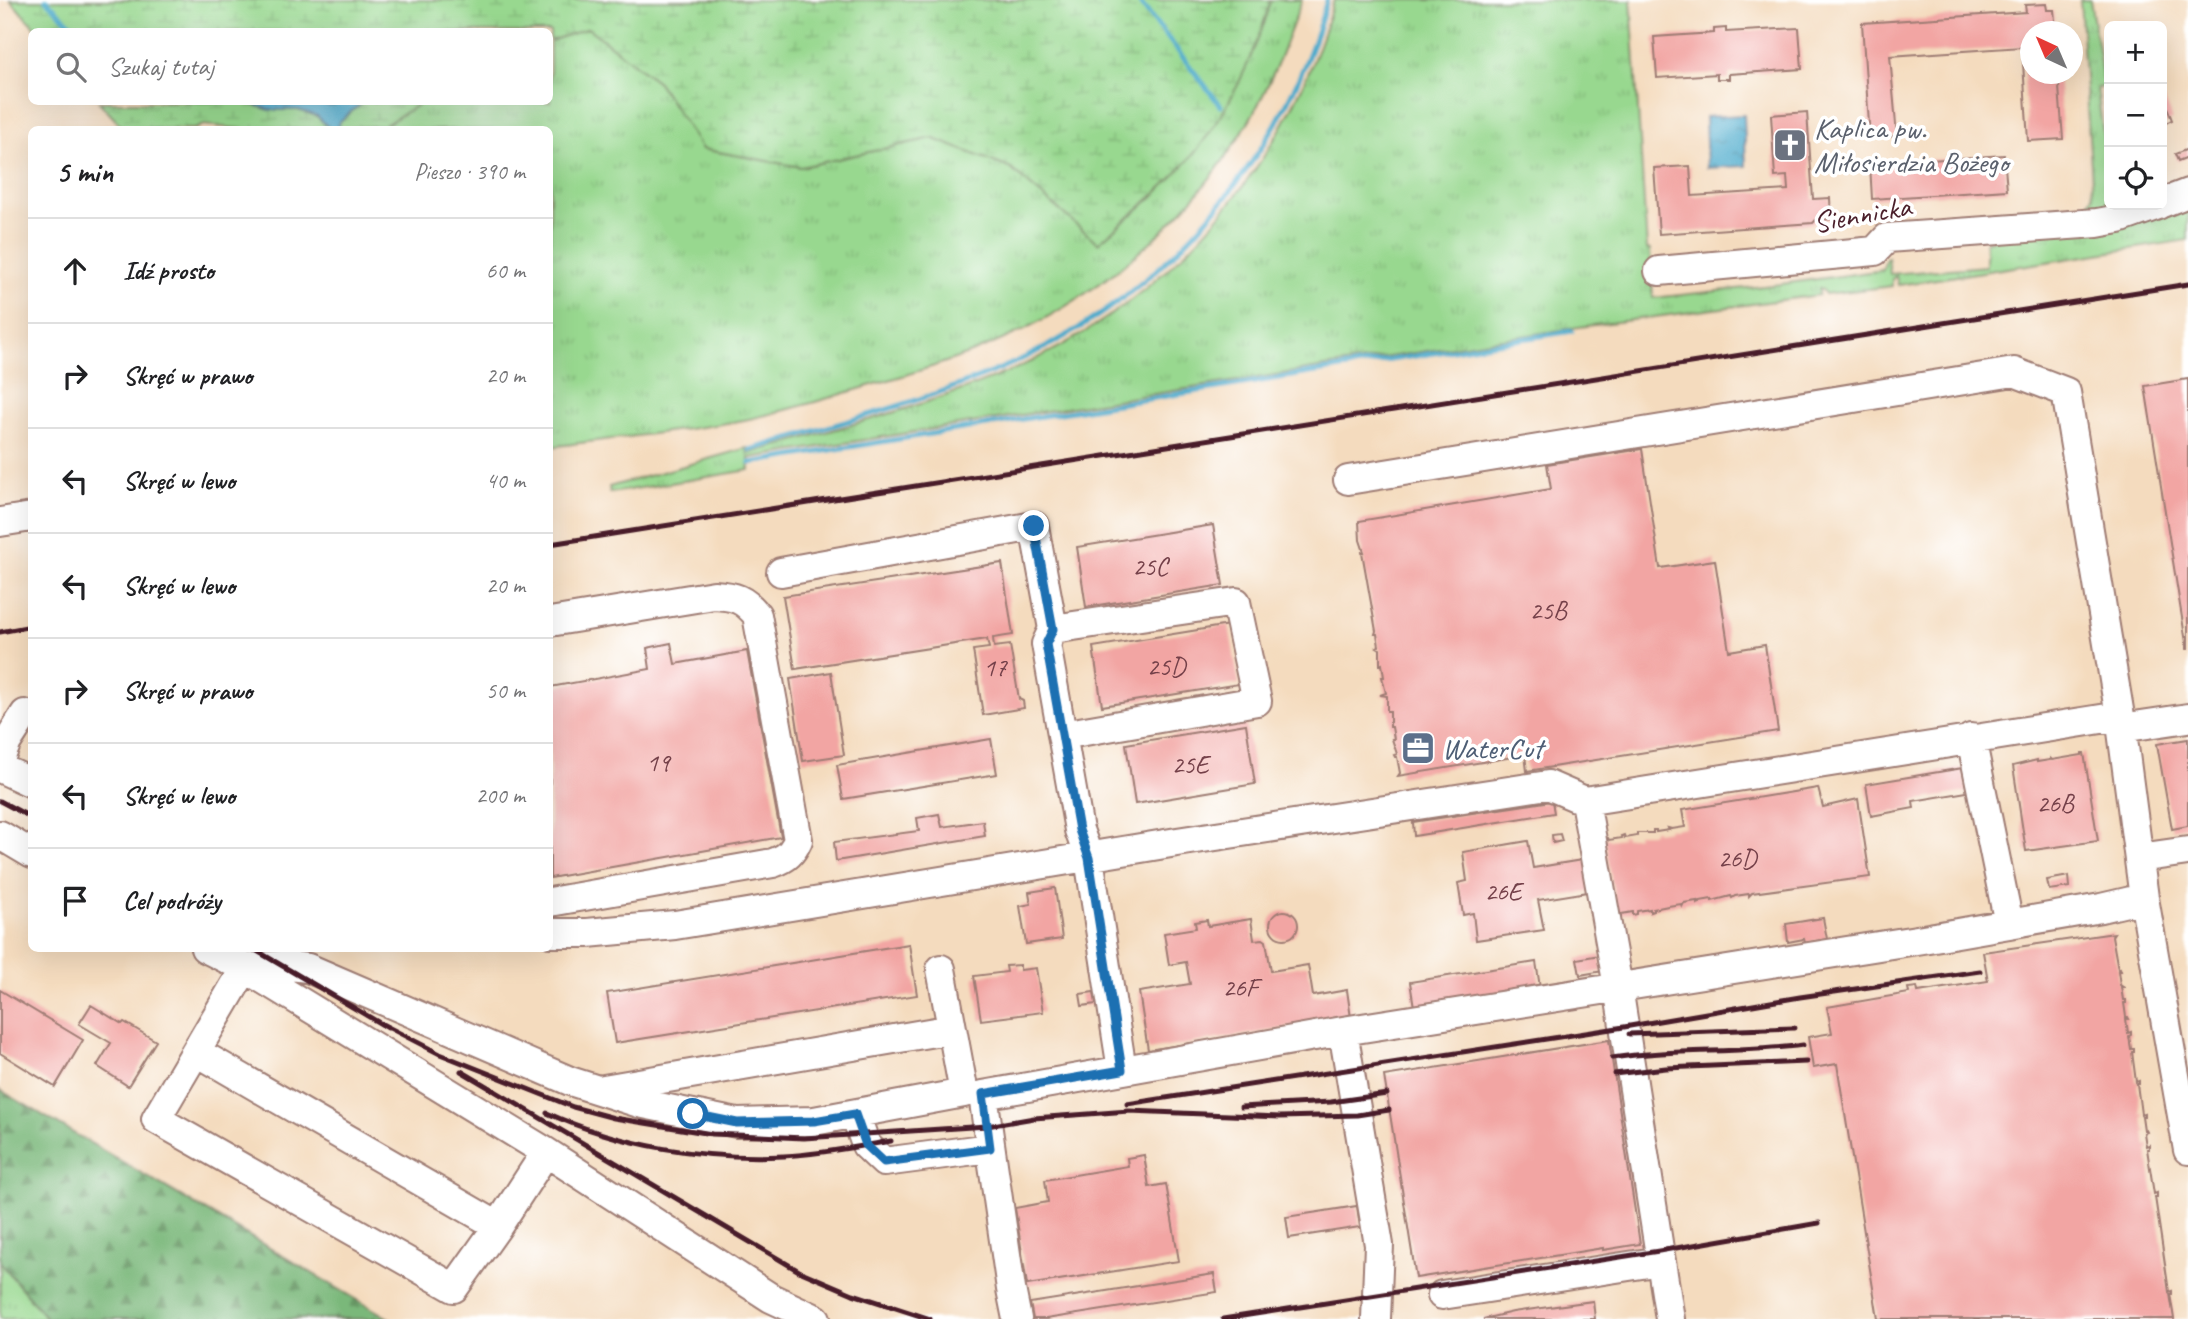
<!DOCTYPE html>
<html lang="pl">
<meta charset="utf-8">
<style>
body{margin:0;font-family:Caveat,sans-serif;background:#f2f2f2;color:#202124}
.controls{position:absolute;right:21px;top:21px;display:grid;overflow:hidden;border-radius:10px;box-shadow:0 7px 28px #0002}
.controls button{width:63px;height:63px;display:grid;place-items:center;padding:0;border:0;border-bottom:2px solid #e0e0e0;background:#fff;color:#202124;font:35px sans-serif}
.compass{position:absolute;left:2020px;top:21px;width:63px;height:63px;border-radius:50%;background:#fff;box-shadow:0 7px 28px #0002;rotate:316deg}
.stop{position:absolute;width:21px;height:21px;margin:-16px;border:5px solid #1f6fb2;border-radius:50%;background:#fff}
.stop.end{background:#1f6fb2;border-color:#fff;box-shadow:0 2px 7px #0008}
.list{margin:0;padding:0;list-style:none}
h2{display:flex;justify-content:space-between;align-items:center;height:91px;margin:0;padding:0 28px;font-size:30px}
h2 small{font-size:23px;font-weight:400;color:#757577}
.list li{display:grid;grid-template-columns:46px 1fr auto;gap:21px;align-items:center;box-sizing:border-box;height:105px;padding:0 28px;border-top:2px solid #e0e0e0}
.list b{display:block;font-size:26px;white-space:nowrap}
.list em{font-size:23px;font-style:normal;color:#757577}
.icon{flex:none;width:38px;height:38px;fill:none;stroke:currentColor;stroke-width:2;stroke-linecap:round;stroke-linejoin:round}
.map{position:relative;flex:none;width:2188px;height:1319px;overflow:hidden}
.search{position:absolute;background:#fff;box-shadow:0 7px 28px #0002;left:28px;top:28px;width:525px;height:77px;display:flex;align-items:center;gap:18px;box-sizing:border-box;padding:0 24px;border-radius:10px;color:#757577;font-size:26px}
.panel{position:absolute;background:#fff;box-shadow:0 7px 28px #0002;left:28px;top:126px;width:525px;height:826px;border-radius:10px}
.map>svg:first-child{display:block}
</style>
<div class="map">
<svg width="2188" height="1319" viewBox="0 0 2188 1319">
<defs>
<pattern id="grass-tufts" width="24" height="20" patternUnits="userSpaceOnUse" patternTransform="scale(1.75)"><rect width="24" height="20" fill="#98d88f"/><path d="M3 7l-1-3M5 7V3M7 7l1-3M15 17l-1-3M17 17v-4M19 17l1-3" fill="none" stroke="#84b97c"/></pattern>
<pattern id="forest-firs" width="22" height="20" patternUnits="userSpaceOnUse" patternTransform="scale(1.75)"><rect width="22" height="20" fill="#7ab87a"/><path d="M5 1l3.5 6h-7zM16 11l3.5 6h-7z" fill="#669564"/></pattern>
<pattern id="wetland-marsh" width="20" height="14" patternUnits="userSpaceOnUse" patternTransform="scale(1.75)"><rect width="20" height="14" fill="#98d88f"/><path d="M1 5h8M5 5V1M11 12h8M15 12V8" fill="none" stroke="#84b97c"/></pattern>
<pattern id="water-ripples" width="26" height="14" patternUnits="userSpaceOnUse" patternTransform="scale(1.75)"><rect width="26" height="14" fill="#4eabcc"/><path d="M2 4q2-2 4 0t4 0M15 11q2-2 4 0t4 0" fill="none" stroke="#438ba6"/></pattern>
</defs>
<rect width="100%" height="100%" fill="#fff"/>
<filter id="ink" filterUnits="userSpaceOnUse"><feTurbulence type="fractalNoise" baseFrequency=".0143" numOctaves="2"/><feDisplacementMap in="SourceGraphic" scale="14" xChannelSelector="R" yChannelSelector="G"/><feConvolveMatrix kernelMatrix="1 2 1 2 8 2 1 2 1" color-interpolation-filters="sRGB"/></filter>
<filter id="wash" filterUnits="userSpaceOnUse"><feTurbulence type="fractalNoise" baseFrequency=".00686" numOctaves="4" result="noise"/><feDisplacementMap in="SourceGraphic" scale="28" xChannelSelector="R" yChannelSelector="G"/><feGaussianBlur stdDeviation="1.57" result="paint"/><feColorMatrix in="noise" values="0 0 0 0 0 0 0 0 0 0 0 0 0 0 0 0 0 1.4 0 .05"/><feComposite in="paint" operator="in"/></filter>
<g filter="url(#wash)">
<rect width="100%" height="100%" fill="#f4dbbe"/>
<!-- grass -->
<path fill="url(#grass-tufts)" stroke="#717c5d" stroke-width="2" d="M 1271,0 L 1302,0 C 1289,35 1276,70 1259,103 C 1204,207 1109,292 1002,340 C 960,359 916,372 872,385 C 830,398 787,411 744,420 C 680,432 614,438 550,447 L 550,130 L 335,130 L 383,126 L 422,102 L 550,102 L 550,41 L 588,28 L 658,82 L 702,149 L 801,167 L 932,138 L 1010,168 L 1098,243 L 1154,196 L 1197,150 L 1264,24 Z
M 1334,0 L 1631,0 L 1647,249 L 1650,250 L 1653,298 L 1774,285 L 1883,270 L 1886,258 L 1888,257 L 1890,274 L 1986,266 L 1986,241 L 2188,203 L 2188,240 L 1898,285 L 1896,276 L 1892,279 L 1892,286 L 1825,294 L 1822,289 L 1819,288 L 1819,295 L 1579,327 L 749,458 L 750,470 L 610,493 L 609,487 L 747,448 L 748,454 C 837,428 930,406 1015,369 C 1141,313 1246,210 1303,85 C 1316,57 1325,29 1334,0 Z
M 2080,0 L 2090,0 L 2104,87 L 2097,88 L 2109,180 L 2109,205 L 2119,205 L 2097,210 L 2089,203 L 2093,196 Z
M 0,1262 L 47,1319 L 0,1319 Z"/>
<!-- forest -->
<path fill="url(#forest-firs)" stroke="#626c52" stroke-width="2" d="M 0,1090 L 390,1319 L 47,1319 L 0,1262 Z"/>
<!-- wetland -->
<path fill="url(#wetland-marsh)" stroke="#717c5d" stroke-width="2" d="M 10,0 L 1271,0 C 1255,53 1231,107 1197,150 C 1168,186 1132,214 1098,243 L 1010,168 L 932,138 L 801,167 L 702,149 L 658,82 L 588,28 L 550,41 L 550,32 L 38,31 Z
M 99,102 L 246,102 L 270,110 L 298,110 L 317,116 L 330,129 L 252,130 L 203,125 L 195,129 L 124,129 Z
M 363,102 L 422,102 L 383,126 L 337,129 L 340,121 Z"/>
<!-- water -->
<path fill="url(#water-ripples)" stroke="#4c657c" stroke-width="2" d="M 246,102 L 319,102 L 328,106 L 341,102 L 363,102 L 340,121 L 337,129 L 330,129 L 317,116 L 298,110 L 270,110 Z
M 1744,115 L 1746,166 L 1707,168 L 1705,117 Z"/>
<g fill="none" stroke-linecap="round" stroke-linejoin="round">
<!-- stream -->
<path stroke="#4eabcc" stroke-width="5" d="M 46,0 L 79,32
M 1138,0 L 1221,106
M 750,450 C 834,424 921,403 1002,368 C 1157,302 1282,164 1327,0
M 750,463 L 1572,331"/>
</g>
<g id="blocks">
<!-- building -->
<path fill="#f2a5a3" d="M 2046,4 L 2047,10 L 2054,10 L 2056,32 L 2030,32 L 2030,74 L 2058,74 L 2063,139 L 2028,141 L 2022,47 L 1890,56 L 1897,136 L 1870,138 L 1862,23 L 2026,12 L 2025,5 Z
M 1726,28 L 1726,32 L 1799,28 L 1802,69 L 1729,74 L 1729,79 L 1717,79 L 1717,74 L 1657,78 L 1654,37 L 1714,33 L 1714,29 Z
M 2164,99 L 2172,120 L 2162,125 L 2162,100 Z
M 1807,112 L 1813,199 L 1830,198 L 1831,219 L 1816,220 L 1813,223 L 1659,234 L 1654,168 L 1690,166 L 1692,196 L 1788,190 L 1787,176 L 1775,177 L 1771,115 Z
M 2188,149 L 2188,157 L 2178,161 L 2175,154 Z
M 2004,155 L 2007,190 L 1872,199 L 1870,164 Z
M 2188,379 L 2188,649 L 2187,649 L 2145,386 Z
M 1642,449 L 1660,568 L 1715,560 L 1729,651 L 1765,645 L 1778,731 L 1527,771 L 1525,755 L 1398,776 L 1400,773 L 1397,757 L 1395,757 L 1394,755 L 1397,754 L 1392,739 L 1394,739 L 1392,727 L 1390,727 L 1390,711 L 1387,711 L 1387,696 L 1380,695 L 1386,693 L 1382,677 L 1384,677 L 1382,664 L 1380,665 L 1380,649 L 1377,647 L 1379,646 L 1377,634 L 1375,634 L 1376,631 L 1362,552 L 1364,552 L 1360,540 L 1359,521 L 1551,489 L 1547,464 Z
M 1213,525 L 1223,585 L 1086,607 L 1077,547 Z
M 1002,563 L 1013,635 L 993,638 L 994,647 L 1010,645 L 1019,699 L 1023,701 L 1024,708 L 983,715 L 973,650 L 989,648 L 987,639 L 795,669 L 783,596 Z
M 1229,625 L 1239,684 L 1102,706 L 1093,647 Z
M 671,643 L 675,664 L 747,651 L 781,837 L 550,878 L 550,687 L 650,669 L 647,648 Z
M 831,672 L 844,755 L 803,761 L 790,679 Z
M 1246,724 L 1255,784 L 1135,804 L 1126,744 Z
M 991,739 L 997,774 L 843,799 L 837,765 Z
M 2188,739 L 2188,826 L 2172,829 L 2157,744 Z
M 2082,753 L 2084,753 L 2098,841 L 2026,851 L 2013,766 L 2037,760 L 2037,762 L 2050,760 L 2050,758 L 2052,760 L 2082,755 Z
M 1963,768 L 1967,792 L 1913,801 L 1914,808 L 1871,816 L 1866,784 Z
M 1818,788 L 1823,807 L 1858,799 L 1870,877 L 1752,893 L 1749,896 L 1749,894 L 1735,896 L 1732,898 L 1731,896 L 1712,901 L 1712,899 L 1700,901 L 1700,903 L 1697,904 L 1697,901 L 1684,903 L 1682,907 L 1681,904 L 1668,906 L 1653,909 L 1653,911 L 1650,912 L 1650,909 L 1637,911 L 1637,914 L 1633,915 L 1633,912 L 1621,914 L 1621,917 L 1617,917 L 1605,838 L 1608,838 L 1609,840 L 1622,838 L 1621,836 L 1624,835 L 1625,838 L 1637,836 L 1637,833 L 1653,833 L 1653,830 L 1656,830 L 1656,832 L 1669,830 L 1668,828 L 1672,829 L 1685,827 L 1682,810 Z
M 1552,801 L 1554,813 L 1414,836 L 1413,822 Z
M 939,814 L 942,827 L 983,821 L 985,836 L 836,861 L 834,842 L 919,831 L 917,818 Z
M 1560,834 L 1562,841 L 1553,843 L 1552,835 Z
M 1528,841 L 1533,868 L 1588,859 L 1594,891 L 1538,900 L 1544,930 L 1476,940 L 1473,913 L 1463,915 L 1458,883 L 1467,881 L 1463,852 Z
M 2069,876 L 2070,887 L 2049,890 L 2047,880 Z
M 1055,888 L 1062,939 L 1026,944 L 1020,906 L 1031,904 L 1029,892 Z
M1270 925a14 14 0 1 1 28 0a14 14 0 1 1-28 0Z
M 1823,918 L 1827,939 L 1805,943 L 1804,939 L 1788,942 L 1786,924 Z
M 1251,919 L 1254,940 L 1263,939 L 1266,941 L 1271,971 L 1308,965 L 1313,996 L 1347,990 L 1351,1018 L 1148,1050 L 1139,992 L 1190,984 L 1186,962 L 1169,965 L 1164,933 L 1196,928 L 1195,922 L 1207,920 L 1208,926 Z
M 2114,933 L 2112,936 L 2118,969 L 2120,968 L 2121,971 L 2118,971 L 2120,985 L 2123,987 L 2121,987 L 2123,1000 L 2126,1000 L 2126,1003 L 2124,1003 L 2126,1017 L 2128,1017 L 2129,1019 L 2126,1019 L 2128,1033 L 2131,1032 L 2131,1035 L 2129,1036 L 2131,1049 L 2134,1049 L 2134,1052 L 2132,1052 L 2136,1082 L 2139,1081 L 2139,1084 L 2137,1084 L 2141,1114 L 2144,1113 L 2144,1116 L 2142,1116 L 2144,1130 L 2146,1130 L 2147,1132 L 2144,1133 L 2146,1146 L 2149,1145 L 2149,1149 L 2147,1149 L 2154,1194 L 2157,1193 L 2157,1197 L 2155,1197 L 2167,1278 L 2169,1292 L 2172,1291 L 2172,1294 L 2170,1294 L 2174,1319 L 1878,1319 L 1837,1064 L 1813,1068 L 1808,1037 L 1832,1033 L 1827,1007 L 1909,993 L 1908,988 L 1917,987 L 1918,992 L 1988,981 L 1983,952 Z
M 909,944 L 917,995 L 615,1043 L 607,993 Z
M 1600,955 L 1603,971 L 1580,975 L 1577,959 Z
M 1536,962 L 1540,987 L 1414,1007 L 1410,982 Z
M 1020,965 L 1020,970 L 1036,968 L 1043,1012 L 981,1020 L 974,976 L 1007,972 L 1006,966 Z
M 0,990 L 83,1040 L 55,1087 L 0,1053 Z
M 1094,992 L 1096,1004 L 1082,1006 L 1080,994 Z
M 91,1005 L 122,1024 L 124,1022 L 156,1041 L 128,1086 L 97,1066 L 111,1043 L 79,1024 Z
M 1609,1040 L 1640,1244 L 1603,1250 L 1603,1248 L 1416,1278 L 1384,1076 Z
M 1144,1155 L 1149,1187 L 1166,1184 L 1179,1261 L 1027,1285 L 1015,1208 L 1048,1202 L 1045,1180 L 1128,1166 L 1127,1158 Z
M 1357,1206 L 1360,1227 L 1289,1238 L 1286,1217 Z
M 1214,1274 L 1217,1292 L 1046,1319 L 1033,1319 L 1030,1303 Z
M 1593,1301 L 1595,1319 L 1483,1319 L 1513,1312 Z"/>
</g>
</g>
<g filter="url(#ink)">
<use href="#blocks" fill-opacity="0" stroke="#9f7d74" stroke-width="2"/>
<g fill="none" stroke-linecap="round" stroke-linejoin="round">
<!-- minor casing -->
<g stroke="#9f7d74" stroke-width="32">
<path id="minor" d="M 2162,203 L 2188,193
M 1659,271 L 1875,251 L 1887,238 L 2097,223 L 2119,219 L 2158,205
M 1348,480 L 2014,372 L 2066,392 L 2120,716 L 2144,898 L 2188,1150
M 0,522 L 32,517
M 781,572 L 1034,526 L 1053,629 L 1046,644 L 1079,830 L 1089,858 L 1122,1070
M 550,622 L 714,595 C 735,596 744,599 757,615 L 798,840 C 792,853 787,858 773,863 L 550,902
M 1053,629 L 1236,602 L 1257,701 L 1062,735
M 2121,728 L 2188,718
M 1971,738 L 2009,924
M 0,759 L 7,742 L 25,714
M 0,768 L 32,783
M 1585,801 L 1618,987 L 1670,1319
M 0,835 L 32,854
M 2139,858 L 2188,851
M 550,933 L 587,933 L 675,925 L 1177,842 L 1548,785 L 1585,801 L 2120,716
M 205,948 L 245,968 L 156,1119 L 454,1288 L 498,1226
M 245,968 L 281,965 L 308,968 L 570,1081 L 639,1103 L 693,1114 L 737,1123 L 814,1121 L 964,1093 L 941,969
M 245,968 L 546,1152 L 771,1298 L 816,1319
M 1343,1031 L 1379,1245 L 1376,1319
M 197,1052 L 498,1226 L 546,1152
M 604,1089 L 952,1029
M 855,1114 L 866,1145 L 884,1162 L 990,1148
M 1442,1295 L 1661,1261
M 1017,1319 L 1011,1289 L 983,1095 L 1343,1031 L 1923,939 L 2101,908 L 2144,898"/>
</g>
<!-- minor -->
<use href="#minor" stroke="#fff" stroke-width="28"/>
<!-- rail -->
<path stroke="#4a1f2b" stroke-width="5" d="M 550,544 L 2188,284
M 0,632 L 32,626
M 0,801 L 32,818
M 252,948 L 388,1028
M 380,1023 L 440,1054 L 573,1107 L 614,1118 L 712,1134 L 804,1138 L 987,1126 L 1034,1118 L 1129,1111 L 1280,1117 L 1357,1115 L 1389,1110
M 1629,1034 L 1794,1028
M 1612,1058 C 1675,1048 1740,1054 1803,1045
M 461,1071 L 799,1271 L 853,1294 L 930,1319
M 1614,1074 L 1666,1068 L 1806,1062
M 1127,1104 L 1624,1027 L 1800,997 L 1980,971
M 1241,1107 L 1331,1102 L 1387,1094
M 547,1113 C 620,1146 705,1160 784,1156 C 820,1154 856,1147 891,1141
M 1223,1319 L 1659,1251 L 1819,1223"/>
</g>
</g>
<g fill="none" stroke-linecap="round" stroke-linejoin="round" filter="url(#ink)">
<!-- route -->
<path stroke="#1f6fb2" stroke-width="9" d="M 693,1114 L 737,1123 L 814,1121 L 855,1114 L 866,1145 L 884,1162 L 990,1148 L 983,1094 L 1122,1070 L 1089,858 L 1079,830 L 1046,644 L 1053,629 L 1034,526"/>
</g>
<!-- icons -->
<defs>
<g id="church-square" transform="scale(1.75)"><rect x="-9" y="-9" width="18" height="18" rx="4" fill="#6b7280" stroke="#fff"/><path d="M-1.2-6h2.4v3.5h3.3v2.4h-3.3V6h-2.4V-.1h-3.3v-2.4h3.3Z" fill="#fff"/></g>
<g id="office-square" transform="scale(1.75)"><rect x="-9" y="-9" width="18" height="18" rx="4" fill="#5c6f8a" stroke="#fff"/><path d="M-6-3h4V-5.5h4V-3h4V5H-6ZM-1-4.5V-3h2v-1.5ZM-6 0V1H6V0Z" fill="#fff"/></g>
</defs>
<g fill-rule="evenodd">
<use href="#church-square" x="1790" y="145"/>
<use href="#office-square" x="1418" y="748"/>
</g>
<g text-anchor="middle" stroke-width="7" stroke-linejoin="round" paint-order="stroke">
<!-- number labels -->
<g font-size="26" fill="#744049">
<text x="1150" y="575">25C</text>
<text x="1548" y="619">25B</text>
<text x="1166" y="675">25D</text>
<text x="995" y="676">17</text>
<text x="658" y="771">19</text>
<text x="1190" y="773">25E</text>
<text x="2055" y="812">26B</text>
<text x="1737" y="867">26D</text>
<text x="1503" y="900">26E</text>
<text x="1240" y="996">26F</text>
</g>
<!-- worship labels -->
<g font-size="30" fill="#5b616d" stroke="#fff" text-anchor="start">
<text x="1814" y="138">Kaplica pw.<tspan x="1814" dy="34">Miłosierdzia Bożego</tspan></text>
</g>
<!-- street labels -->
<g font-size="30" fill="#4a1f2b" stroke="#fff">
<text transform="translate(1862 214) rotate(-10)" y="10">Siennicka</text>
</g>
<!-- service labels -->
<g font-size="30" fill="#4e5e75" stroke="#fff" text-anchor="start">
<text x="1442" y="758">WaterCut</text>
</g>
</g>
</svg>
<div class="controls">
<button>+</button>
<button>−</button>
<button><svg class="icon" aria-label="locate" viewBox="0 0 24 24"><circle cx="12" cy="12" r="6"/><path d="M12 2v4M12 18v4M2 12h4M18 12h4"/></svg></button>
</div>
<svg class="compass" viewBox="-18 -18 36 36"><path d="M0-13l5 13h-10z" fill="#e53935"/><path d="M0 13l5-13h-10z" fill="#757577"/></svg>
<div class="stop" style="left:693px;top:1114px"></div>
<div class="stop end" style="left:1034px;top:526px"></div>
<div class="search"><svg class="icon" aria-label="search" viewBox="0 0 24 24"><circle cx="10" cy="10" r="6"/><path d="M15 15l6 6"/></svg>Szukaj tutaj</div>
<section class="panel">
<h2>5 min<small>Pieszo · 390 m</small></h2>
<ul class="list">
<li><svg class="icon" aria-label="ahead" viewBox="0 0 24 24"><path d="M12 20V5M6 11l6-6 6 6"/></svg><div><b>Idź prosto</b></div><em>60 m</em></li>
<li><svg class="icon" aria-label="right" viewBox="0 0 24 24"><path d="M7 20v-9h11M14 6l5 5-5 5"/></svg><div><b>Skręć w prawo</b></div><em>20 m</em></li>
<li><svg class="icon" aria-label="left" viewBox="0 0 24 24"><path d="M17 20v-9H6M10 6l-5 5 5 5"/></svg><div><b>Skręć w lewo</b></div><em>40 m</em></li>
<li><svg class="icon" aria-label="left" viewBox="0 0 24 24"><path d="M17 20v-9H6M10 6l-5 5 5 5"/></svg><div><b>Skręć w lewo</b></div><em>20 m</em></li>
<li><svg class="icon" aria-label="right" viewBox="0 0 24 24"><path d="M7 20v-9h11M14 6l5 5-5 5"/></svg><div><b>Skręć w prawo</b></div><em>50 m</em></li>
<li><svg class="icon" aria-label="left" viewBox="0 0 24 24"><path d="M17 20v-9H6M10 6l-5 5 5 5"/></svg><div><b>Skręć w lewo</b></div><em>200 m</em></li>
<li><svg class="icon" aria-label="arrive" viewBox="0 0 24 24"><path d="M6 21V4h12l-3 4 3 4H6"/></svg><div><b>Cel podróży</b></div></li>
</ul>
</section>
</div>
